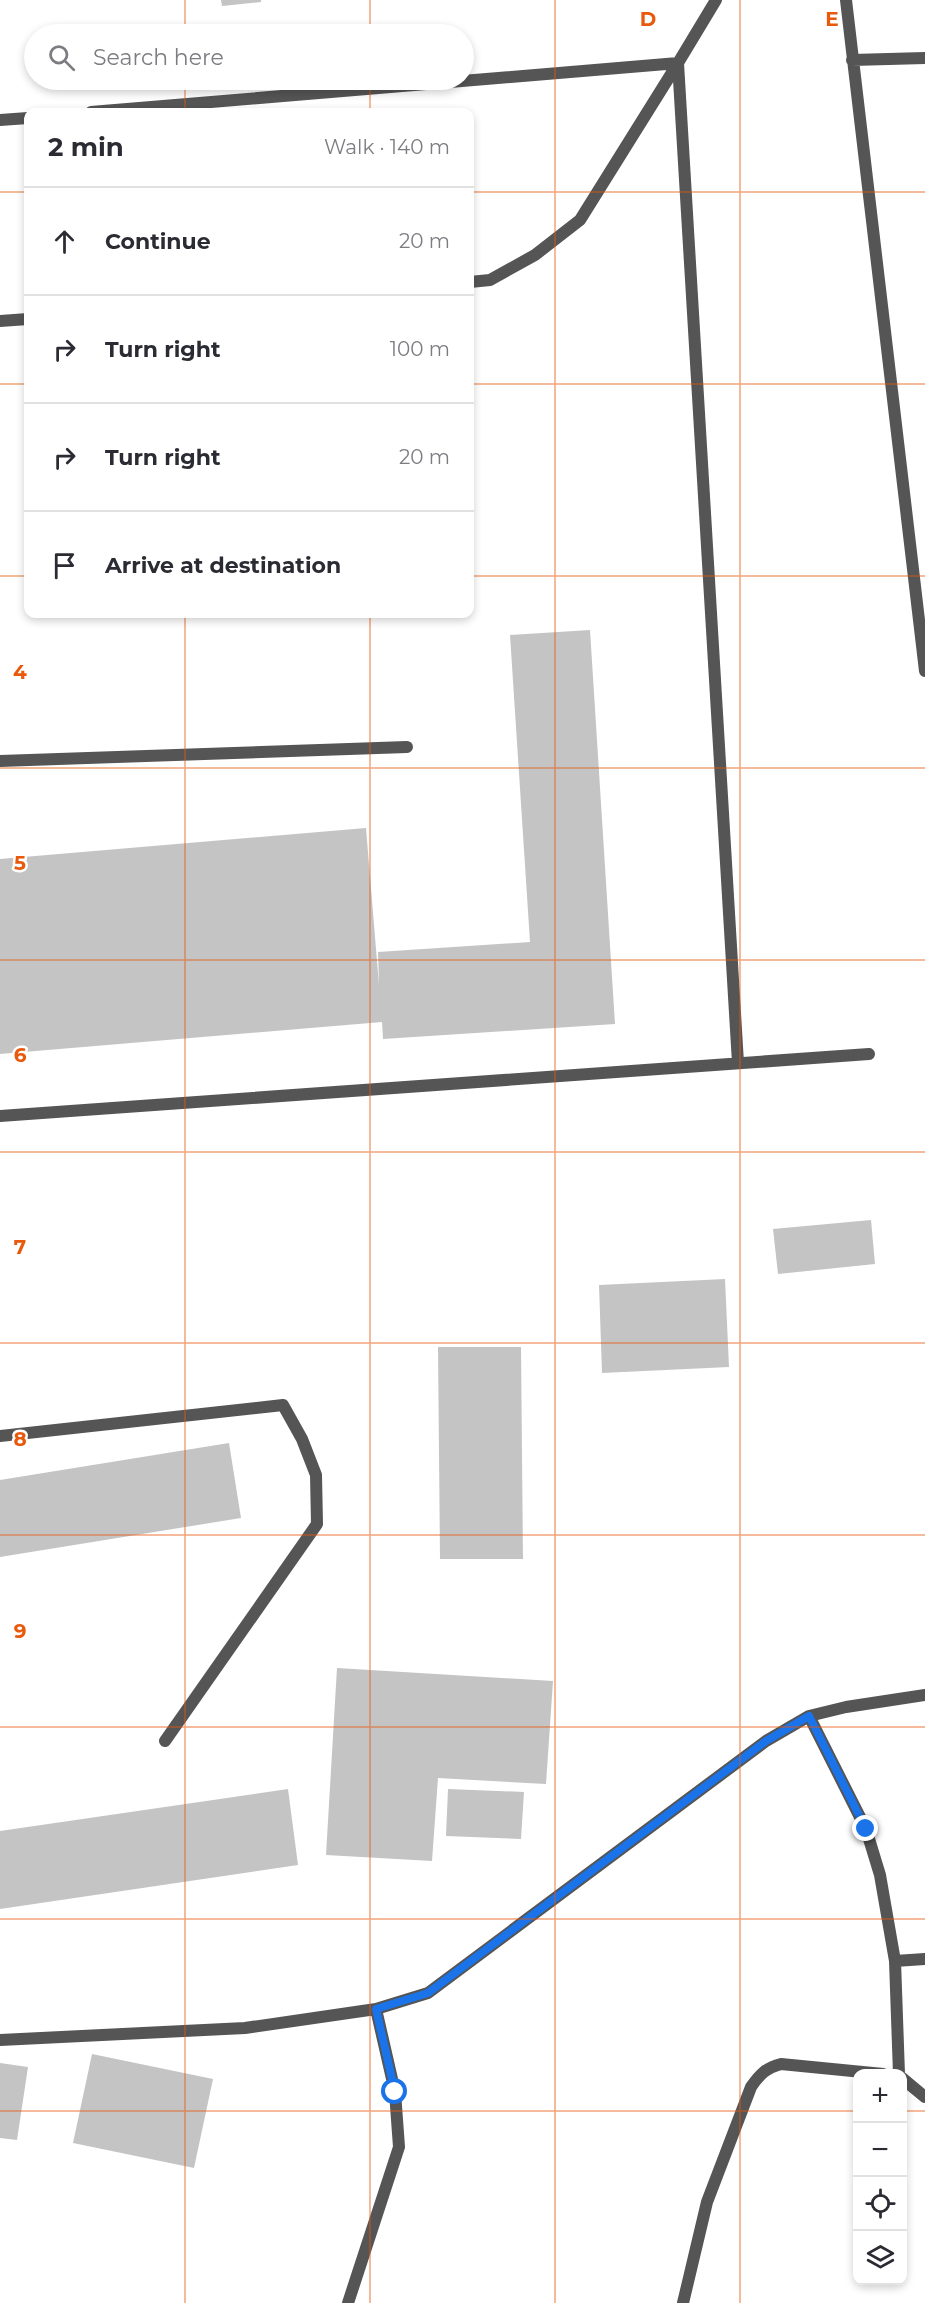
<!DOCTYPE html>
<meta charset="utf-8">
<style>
body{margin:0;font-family:Montserrat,sans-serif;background:#f2f2f3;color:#2b2b33}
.controls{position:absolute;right:18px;bottom:18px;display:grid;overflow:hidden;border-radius:12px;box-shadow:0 3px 9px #0003}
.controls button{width:54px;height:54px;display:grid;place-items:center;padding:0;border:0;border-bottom:2px solid #e1e1e2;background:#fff;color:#2b2b33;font:30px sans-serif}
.stop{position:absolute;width:18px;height:18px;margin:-14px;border:4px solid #1a73e8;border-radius:50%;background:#fff}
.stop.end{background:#1a73e8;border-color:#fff;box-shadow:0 2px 6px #0008}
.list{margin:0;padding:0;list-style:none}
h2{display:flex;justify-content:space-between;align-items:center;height:78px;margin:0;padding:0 24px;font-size:26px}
h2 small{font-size:20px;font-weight:400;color:#7c7c81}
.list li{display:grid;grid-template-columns:39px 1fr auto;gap:18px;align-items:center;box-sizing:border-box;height:108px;padding:0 24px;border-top:2px solid #e1e1e2}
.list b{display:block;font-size:22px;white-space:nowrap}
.list em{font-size:20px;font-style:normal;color:#7c7c81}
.icon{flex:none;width:33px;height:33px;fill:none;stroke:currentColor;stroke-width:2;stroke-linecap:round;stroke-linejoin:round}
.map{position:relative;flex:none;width:925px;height:2303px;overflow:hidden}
.search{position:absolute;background:#fff;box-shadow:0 3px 9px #0003;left:24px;top:24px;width:450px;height:66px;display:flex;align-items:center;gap:15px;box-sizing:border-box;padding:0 21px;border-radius:33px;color:#7c7c81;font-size:22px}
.panel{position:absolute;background:#fff;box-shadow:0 3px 9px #0003;left:24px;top:108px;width:450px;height:510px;border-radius:12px}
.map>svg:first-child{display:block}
</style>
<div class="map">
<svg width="925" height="2303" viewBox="0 0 925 2303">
<rect width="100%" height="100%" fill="#fff"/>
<!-- building -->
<path fill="#c4c4c4" d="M 221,0 L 261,0 L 261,2 L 222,6 Z
M 590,630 L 615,1024 L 383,1039 L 382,1022 L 0,1054 L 0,859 L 366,828 L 379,985 L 378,952 L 530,942 L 510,635 Z
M 871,1220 L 875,1264 L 778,1274 L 773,1229 Z
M 725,1279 L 729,1367 L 602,1373 L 599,1285 Z
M 438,1347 L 521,1347 L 523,1559 L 440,1559 Z
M 229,1443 L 241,1518 L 0,1557 L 0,1480 Z
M 337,1668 L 553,1681 L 546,1784 L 438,1778 L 432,1861 L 326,1855 Z
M 288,1789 L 298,1865 L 0,1909 L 0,1831 Z
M 448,1789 L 524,1792 L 521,1839 L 446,1836 Z
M 92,2054 L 213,2079 L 194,2168 L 73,2143 Z
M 0,2063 L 28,2067 L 17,2140 L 0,2138 Z"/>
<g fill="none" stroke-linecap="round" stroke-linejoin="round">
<!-- lane -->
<path stroke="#555" stroke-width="12" d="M 716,0 L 678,63 L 738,1063
M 91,112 L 678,63
M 0,120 L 28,118
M 470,282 L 490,280 L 535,255 L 580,220 L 678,63
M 0,321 L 28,319
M 0,761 L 407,747
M 0,1116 L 869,1054
M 0,1436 L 283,1405 L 302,1439 L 316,1475 L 317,1524 L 165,1741"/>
<!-- street -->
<path stroke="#555" stroke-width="12" d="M 846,0 L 925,671
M 852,60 L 925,58
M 809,1716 L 866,1829 L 880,1875 L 895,1961 L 899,2074
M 895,1961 L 925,1959
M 0,2040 L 245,2028 L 376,2009 L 428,1993 L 766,1741 L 809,1716 L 846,1707 L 925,1695
M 902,2078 L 925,2097
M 348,2303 L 399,2147 L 395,2092 L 376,2009
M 683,2303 L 707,2202 L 751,2087 C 760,2074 766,2068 781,2064 L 883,2074"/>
</g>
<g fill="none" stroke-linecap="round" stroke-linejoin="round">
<!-- route -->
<path stroke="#1a73e8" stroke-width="8" d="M 395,2092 L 376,2009 L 428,1993 L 766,1741 L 809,1716 L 866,1829"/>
</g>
<!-- grid -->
<path fill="none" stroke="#e8590c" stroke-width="1.5" stroke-opacity="0.55" d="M 185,0 L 185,34M 370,0 L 370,34M 555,0 L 555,2303M 740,0 L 740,2303M 185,80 L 185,112M 370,80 L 370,112M 0,192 L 28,192M 470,192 L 925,192M 0,384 L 28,384M 470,384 L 925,384M 0,576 L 28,576M 470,576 L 925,576M 185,614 L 185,2303M 370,614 L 370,2303M 0,768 L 925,768M 0,960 L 925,960M 0,1152 L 925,1152M 0,1343 L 925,1343M 0,1535 L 925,1535M 0,1727 L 925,1727M 0,1919 L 925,1919M 0,2111 L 858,2111M 902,2111 L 925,2111"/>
<g font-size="20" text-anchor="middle" font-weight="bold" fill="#e8590c" stroke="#fff" stroke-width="5" stroke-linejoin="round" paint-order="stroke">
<text x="648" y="26">D</text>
<text x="832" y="26">E</text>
<text x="20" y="679">4</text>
<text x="20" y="870">5</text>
<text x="20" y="1062">6</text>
<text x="20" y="1254">7</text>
<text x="20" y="1446">8</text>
<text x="20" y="1638">9</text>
</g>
</svg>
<div class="controls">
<button>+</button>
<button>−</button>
<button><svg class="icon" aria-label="locate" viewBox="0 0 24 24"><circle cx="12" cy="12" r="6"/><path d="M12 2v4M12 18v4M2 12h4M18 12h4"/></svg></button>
<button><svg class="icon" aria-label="layers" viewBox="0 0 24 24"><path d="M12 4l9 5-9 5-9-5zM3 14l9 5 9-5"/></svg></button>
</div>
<div class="stop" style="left:395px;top:2092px"></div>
<div class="stop end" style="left:866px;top:1829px"></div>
<div class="search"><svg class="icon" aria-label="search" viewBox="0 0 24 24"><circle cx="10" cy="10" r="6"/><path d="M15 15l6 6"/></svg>Search here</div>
<section class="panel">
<h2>2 min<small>Walk · 140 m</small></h2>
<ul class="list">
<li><svg class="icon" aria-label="ahead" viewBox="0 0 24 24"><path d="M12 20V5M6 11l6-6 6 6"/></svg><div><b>Continue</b></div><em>20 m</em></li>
<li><svg class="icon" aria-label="right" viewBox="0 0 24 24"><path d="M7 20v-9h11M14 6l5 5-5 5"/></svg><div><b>Turn right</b></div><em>100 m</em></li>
<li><svg class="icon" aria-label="right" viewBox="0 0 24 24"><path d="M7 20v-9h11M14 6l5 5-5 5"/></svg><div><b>Turn right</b></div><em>20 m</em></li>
<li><svg class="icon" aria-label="arrive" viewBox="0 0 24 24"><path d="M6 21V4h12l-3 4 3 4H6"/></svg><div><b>Arrive at destination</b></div></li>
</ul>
</section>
</div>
